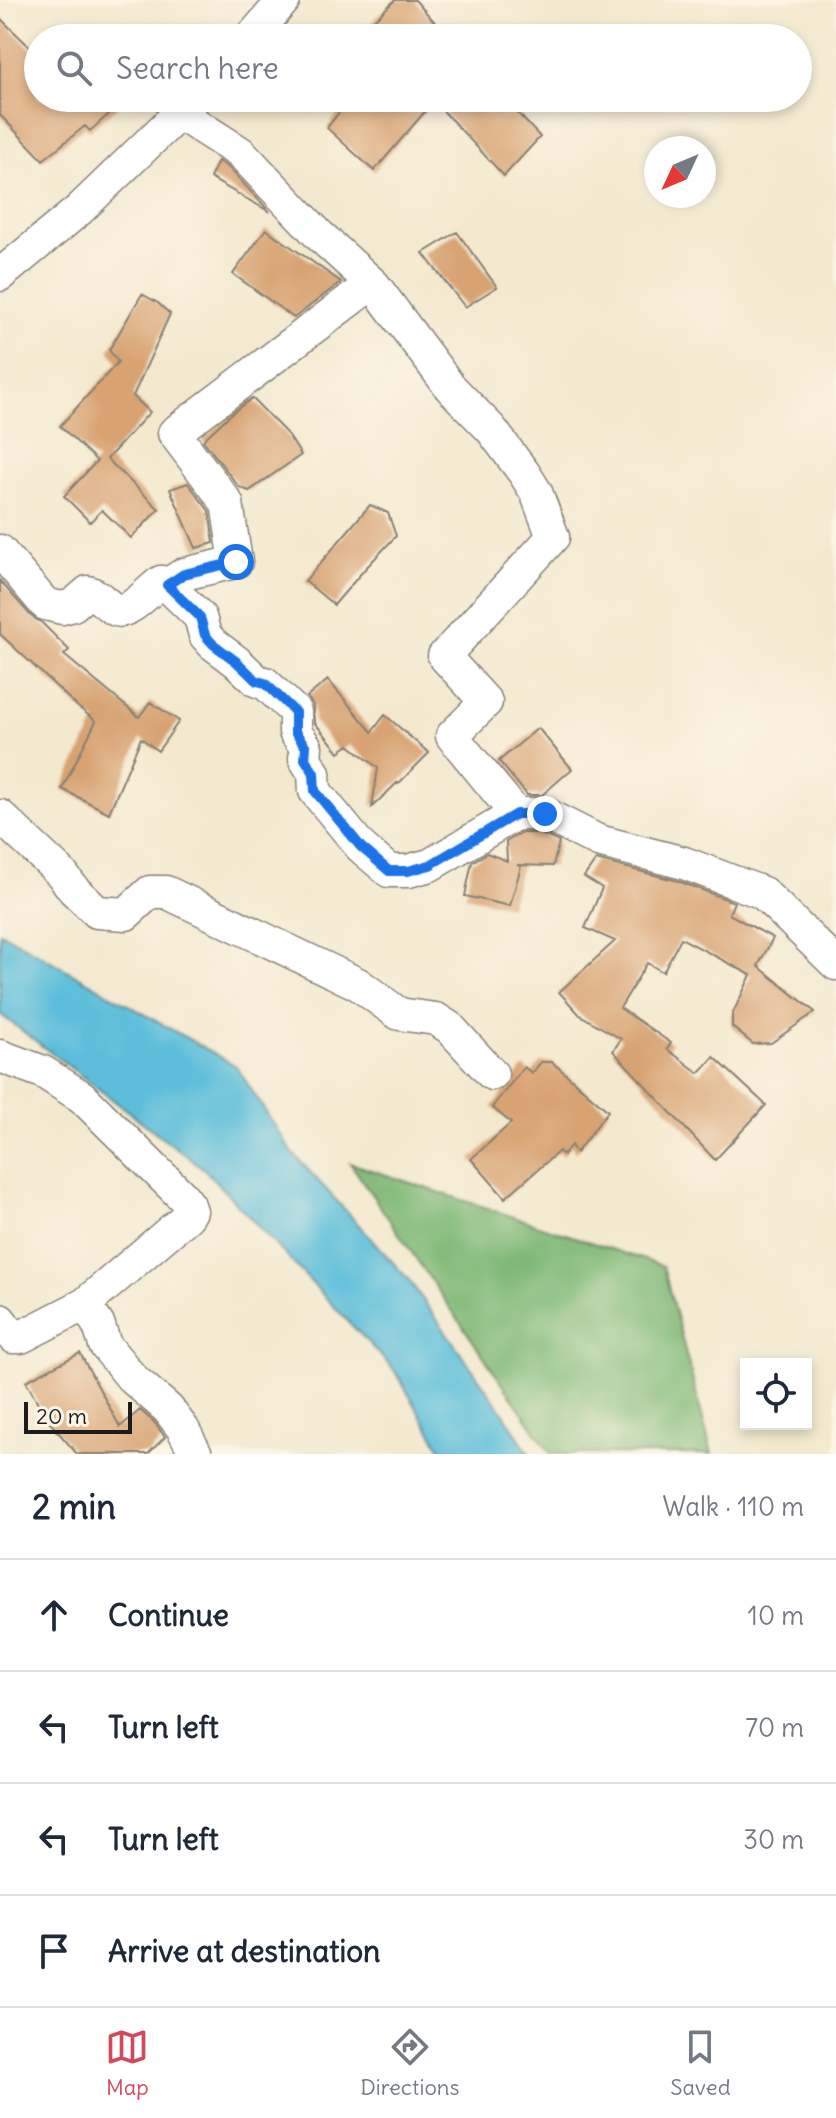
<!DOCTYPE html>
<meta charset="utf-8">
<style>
body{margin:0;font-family:Delius,sans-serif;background:#f6f6f7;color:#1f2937}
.controls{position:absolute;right:24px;bottom:24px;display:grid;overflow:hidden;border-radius:0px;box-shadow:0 4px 12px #0003}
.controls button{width:72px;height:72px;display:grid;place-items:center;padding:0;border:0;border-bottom:2px solid #e0e1e3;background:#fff;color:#1f2937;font:40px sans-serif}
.compass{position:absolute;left:644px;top:136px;width:72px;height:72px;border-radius:50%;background:#fff;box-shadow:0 4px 12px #0003;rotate:226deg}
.scale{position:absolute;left:24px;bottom:20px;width:108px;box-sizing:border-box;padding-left:8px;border:4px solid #1c1c1c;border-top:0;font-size:22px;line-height:28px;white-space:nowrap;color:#1c1c1c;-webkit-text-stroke:6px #fcf5e5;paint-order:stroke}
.stop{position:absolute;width:24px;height:24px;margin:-18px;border:6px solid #1a73e8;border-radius:50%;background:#fff}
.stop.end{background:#1a73e8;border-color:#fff;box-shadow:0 2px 8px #0008}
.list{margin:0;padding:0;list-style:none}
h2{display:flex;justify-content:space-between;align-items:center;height:104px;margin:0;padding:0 32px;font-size:34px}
h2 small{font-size:26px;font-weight:400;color:#747a83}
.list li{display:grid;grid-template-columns:52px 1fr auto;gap:24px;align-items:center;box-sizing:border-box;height:112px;padding:0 32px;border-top:2px solid #e0e1e3}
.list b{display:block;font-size:30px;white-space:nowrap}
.list em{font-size:26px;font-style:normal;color:#747a83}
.icon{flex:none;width:44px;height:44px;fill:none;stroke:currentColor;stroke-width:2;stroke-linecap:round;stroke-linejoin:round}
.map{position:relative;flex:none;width:836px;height:1454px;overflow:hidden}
.search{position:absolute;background:#fff;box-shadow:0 4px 12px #0003;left:24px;right:24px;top:24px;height:88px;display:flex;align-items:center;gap:20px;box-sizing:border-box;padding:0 28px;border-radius:44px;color:#747a83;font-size:30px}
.sheet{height:552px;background:#fff}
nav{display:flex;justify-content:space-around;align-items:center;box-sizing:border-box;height:112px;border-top:2px solid #e0e1e3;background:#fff;font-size:22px;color:#747a83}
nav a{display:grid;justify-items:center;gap:4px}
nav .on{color:#d1495b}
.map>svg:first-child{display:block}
</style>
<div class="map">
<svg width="836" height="1454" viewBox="0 0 836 1454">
<rect width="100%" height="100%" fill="#fcf5e5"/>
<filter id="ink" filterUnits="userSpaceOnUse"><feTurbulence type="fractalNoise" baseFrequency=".0125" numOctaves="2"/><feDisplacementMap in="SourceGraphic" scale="16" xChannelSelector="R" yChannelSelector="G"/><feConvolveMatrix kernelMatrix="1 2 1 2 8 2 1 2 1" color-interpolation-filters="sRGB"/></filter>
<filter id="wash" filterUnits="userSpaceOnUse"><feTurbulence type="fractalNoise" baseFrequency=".006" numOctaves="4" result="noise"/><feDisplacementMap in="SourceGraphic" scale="32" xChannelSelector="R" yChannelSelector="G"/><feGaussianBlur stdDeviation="1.8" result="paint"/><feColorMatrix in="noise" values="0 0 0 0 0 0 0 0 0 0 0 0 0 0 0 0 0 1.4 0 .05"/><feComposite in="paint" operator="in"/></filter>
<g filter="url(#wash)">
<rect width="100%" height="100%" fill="#f3e9cf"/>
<!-- forest -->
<path fill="#7eb876" stroke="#4d6a49" stroke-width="2" d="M 350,1163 L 663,1266 L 712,1454 L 551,1454 Z"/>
<!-- water -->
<path fill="#5cbeda" stroke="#3c6d7b" stroke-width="2" d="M 0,932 L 236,1066 L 291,1151 L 408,1279 L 503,1412 L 529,1454 L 444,1454 L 395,1371 L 204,1169 L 0,1014 Z"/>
<g id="blocks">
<!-- building -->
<path fill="#d8a271" d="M 395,0 L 415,0 L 449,38 L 355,38 Z
M 0,18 L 38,55 L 38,98 L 127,98 L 90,131 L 85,126 L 43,160 L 0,115 Z
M 350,98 L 504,98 L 540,137 L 504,176 L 434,101 L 374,171 L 327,128 Z
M 218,161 L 229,168 L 270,212 L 210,178 Z
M 266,229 L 341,282 L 294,318 L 233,274 Z
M 457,232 L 497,287 L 465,307 L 423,253 Z
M 142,294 L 158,303 L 170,314 L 133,396 L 150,412 L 107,459 L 159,509 L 131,538 L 102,510 L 90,522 L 64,496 L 97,461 L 60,426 L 118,362 L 109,350 Z
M 252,398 L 288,435 L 301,455 L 249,491 L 239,487 L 203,440 L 232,413 Z
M 188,483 L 209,511 L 214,543 L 196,548 L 170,489 Z
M 370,505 L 388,513 L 396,536 L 364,570 L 334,605 L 305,581 Z
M 0,581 L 31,616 L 42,623 L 69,650 L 64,655 L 139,717 L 150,702 L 179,721 L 158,751 L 141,738 L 109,813 L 62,789 L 96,721 L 78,707 L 0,634 Z
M 328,680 L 372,732 L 385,715 L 429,753 L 398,784 L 397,783 L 372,807 L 378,768 L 349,745 L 339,752 L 314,722 L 313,705 L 307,697 Z
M 538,728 L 572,769 L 542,795 L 527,795 L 499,761 Z
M 521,833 L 540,833 L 559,842 L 553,866 L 517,865 L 521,866 L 510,906 L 465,896 L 472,862 L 487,853 L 507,861 L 506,842 Z
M 596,860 L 678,881 L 734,902 L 729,914 L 773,938 L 758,966 L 815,1012 L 771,1043 L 753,1044 L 732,1027 L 732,1015 L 751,975 L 681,938 L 663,972 L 647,963 L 620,1008 L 671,1043 L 667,1049 L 699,1073 L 714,1057 L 766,1105 L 715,1160 L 613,1051 L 621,1039 L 580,1015 L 559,992 L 615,941 L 585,928 L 602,888 L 584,877 Z
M 541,1062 L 552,1062 L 608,1111 L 576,1153 L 571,1145 L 563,1155 L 559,1151 L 505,1198 L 471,1159 L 511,1123 L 492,1107 L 524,1067 L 532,1073 Z
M 80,1353 L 120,1427 L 140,1410 L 154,1422 L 165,1437 L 148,1454 L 77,1454 L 46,1418 L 26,1381 Z"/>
</g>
</g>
<g filter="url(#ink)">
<use href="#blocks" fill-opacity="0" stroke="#888276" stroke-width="2"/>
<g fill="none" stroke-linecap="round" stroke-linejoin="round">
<!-- minor casing -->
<g stroke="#888276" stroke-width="35">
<path id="minor" d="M 251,38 L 284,0
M 180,114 L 241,153 L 319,235 L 374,285 L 450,387 L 491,429 L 524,473 L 536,492 L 553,537 L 444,656 L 486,702 L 452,736 L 516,814 L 545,814 L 598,841 L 684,863 L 763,893 L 836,964
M 0,275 L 79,210 L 193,100
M 0,551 L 45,604 L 62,608 L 73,605 L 88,592 C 100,595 105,605 116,610 C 129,615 150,589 161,582 L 167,585 L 200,617 L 205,635 L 213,644 L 237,662 L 257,681 L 265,683 L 295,712 L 295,732 L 306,747 L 305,759 L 314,773 L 315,791 L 361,847 L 389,871 L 408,871 L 430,865 L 516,814
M 167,585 L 184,574 L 236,562 L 227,503 L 174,433 L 371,284
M 0,816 L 61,873 L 74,890 L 97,912 L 126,914 L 150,892 L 166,892 L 358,984 L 399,1014 L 436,1019 L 450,1028 L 492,1074
M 0,1056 L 43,1072 L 82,1097 L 183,1197 L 189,1205 L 191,1211 L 188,1216 L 85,1304 L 21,1337 L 13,1337 L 0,1320
M 85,1304 L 99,1326 L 105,1345 L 132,1378 L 168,1409 L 183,1429 L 196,1454"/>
</g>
<!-- minor -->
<use href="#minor" stroke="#fff" stroke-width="32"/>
</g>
</g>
<g fill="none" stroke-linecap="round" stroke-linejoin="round" filter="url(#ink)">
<!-- route -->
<path stroke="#1a73e8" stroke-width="10" d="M 236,562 L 184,574 L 167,585 L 200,617 L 205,635 L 213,644 L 237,662 L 257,681 L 265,683 L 295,712 L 295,732 L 306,747 L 305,759 L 314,773 L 315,791 L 361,847 L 389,871 L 408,871 L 430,865 L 516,814 L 545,814"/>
</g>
</svg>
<div class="controls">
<button><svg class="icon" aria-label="locate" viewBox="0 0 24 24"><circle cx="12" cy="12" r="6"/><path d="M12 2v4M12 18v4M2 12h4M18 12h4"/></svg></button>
</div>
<svg class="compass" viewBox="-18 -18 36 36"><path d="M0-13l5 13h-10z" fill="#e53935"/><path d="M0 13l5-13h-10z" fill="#747a83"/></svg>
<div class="scale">20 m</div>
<div class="stop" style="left:236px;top:562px"></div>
<div class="stop end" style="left:545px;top:814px"></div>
<div class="search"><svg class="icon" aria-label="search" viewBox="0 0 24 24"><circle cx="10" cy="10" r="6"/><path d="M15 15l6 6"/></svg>Search here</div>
</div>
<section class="sheet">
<h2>2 min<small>Walk · 110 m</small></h2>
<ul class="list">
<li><svg class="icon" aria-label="ahead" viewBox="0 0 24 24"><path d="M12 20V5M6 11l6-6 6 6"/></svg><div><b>Continue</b></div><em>10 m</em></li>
<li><svg class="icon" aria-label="left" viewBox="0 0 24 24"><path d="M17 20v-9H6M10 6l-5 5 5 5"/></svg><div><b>Turn left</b></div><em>70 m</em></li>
<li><svg class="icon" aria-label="left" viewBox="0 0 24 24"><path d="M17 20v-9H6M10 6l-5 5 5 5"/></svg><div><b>Turn left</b></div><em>30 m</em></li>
<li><svg class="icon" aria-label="arrive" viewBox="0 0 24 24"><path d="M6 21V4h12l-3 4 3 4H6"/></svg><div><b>Arrive at destination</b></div></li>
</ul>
</section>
<nav>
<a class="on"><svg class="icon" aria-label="map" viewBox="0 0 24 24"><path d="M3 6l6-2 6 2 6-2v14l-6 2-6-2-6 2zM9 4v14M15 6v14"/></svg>Map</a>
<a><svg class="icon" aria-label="directions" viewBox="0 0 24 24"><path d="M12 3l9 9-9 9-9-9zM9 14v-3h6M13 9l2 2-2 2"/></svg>Directions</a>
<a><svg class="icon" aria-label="saved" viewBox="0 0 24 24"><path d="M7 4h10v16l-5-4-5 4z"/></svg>Saved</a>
</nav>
